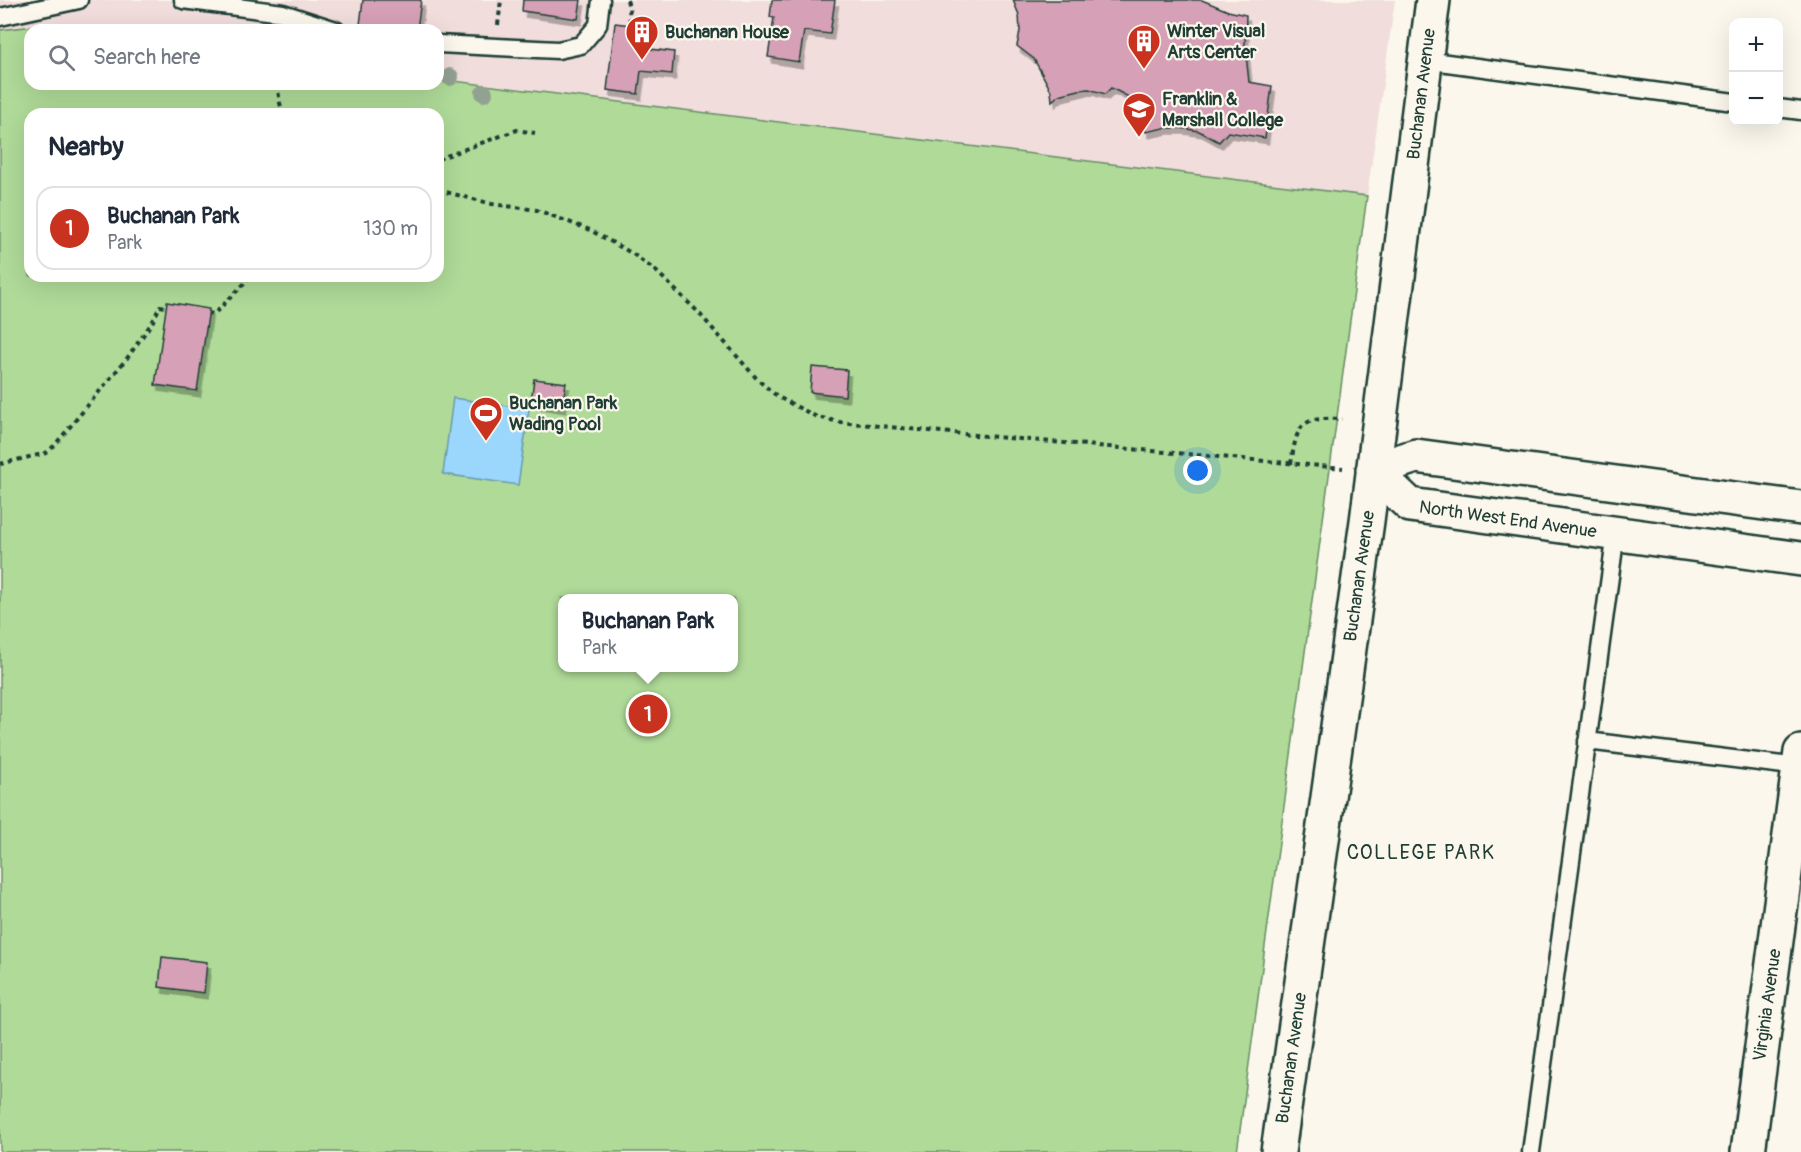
<!DOCTYPE html>
<meta charset="utf-8">
<style>
body{margin:0;font-family:Pangolin,sans-serif;background:#f6f6f7;color:#1f2937}
.controls{position:absolute;right:18px;top:18px;display:grid;overflow:hidden;border-radius:12px;box-shadow:0 6px 24px #0002}
.controls button{width:54px;height:54px;display:grid;place-items:center;padding:0;border:0;border-bottom:2px solid #e0e1e3;background:#fff;color:#1f2937;font:30px sans-serif}
.you{position:absolute;left:1198px;top:471px;width:21px;height:21px;margin:-15px;border:4px solid #fff;border-radius:50%;background:#1a73e8;box-shadow:0 0 0 9px #1a73e833}
.badge{display:grid;place-items:center;width:39px;height:39px;border-radius:50%;background:#c8321e;color:#fff;font-size:20px;font-weight:700}
.pin{position:absolute;translate:-50% -50%;border:3px solid #fff;box-shadow:0 2px 6px #0006}
.popup{position:absolute;left:558px;top:594px;width:180px;height:78px;box-sizing:border-box;display:grid;place-content:center;border-radius:12px;background:#fff;filter:drop-shadow(0 2px 4px #0005);font-size:20px;white-space:nowrap;color:#747a83}
.popup b{font-size:22px;color:#1f2937}
.popup::after{content:'';position:absolute;left:50%;top:100%;margin-left:-12px;border:12px solid transparent;border-top-color:#fff}
.list{margin:0;padding:0;list-style:none}
h2{display:flex;justify-content:space-between;align-items:center;height:78px;margin:0;padding:0 24px;font-size:26px}
h2 small{font-size:20px;font-weight:400;color:#747a83}
.list li{display:grid;grid-template-columns:39px 1fr auto;gap:18px;align-items:center;box-sizing:border-box;height:84px;margin:0 12px 12px;padding:0 12px;border:2px solid #e0e1e3;border-radius:18px}
.list b{display:block;font-size:22px;white-space:nowrap}
.list p{margin:0;font-size:20px;white-space:nowrap;color:#747a83}
.list em{font-size:20px;font-style:normal;color:#747a83}
.icon{flex:none;width:33px;height:33px;fill:none;stroke:currentColor;stroke-width:2;stroke-linecap:round;stroke-linejoin:round}
.map{position:relative;flex:none;width:1801px;height:1152px;overflow:hidden}
.search{position:absolute;background:#fff;box-shadow:0 6px 24px #0002;left:24px;top:24px;width:420px;height:66px;display:flex;align-items:center;gap:15px;box-sizing:border-box;padding:0 21px;border-radius:18px;color:#747a83;font-size:22px}
.panel{position:absolute;background:#fff;box-shadow:0 6px 24px #0002;left:24px;top:108px;width:420px;height:174px;border-radius:18px}
.map>svg:first-child{display:block}
</style>
<div class="map">
<svg width="1801" height="1152" viewBox="0 0 1801 1152">
<defs>
<filter id="shadow"><feDropShadow dx="3.5" dy="6" stdDeviation="0" flood-color="#0004"/></filter>
</defs>
<rect width="100%" height="100%" fill="#fbf7ec"/>
<filter id="ink" filterUnits="userSpaceOnUse"><feTurbulence type="fractalNoise" baseFrequency=".0167" numOctaves="2"/><feDisplacementMap in="SourceGraphic" scale="12" xChannelSelector="R" yChannelSelector="G"/><feConvolveMatrix kernelMatrix="1 2 1 2 8 2 1 2 1" color-interpolation-filters="sRGB"/></filter>
<g filter="url(#ink)">
<!-- built -->
<path fill="#f0dddc" d="M 0,0 L 1395,0 L 1367,196 L 438,79 L 438,30 L 55,30 L 34,26 L 0,30 Z"/>
<!-- green -->
<path fill="#afda98" stroke="#678c66" stroke-width="1.5" fill-rule="evenodd" d="M 34,26 L 55,30 L 30,30 L 30,84 L 438,84 L 438,79 L 1367,196 L 1237,1152 L 0,1152 L 0,30 ZM 30,114 L 438,114 L 438,276 L 30,276 ZM 562,598 L 734,598 L 734,668 L 562,668 Z"/>
<!-- water -->
<path fill="#9bd7fc" stroke="#6999ac" stroke-width="1.5" d="M 453,398 L 529,409 L 518,485 L 443,474 Z"/>
<!-- building -->
<path fill="#d6a0b7" stroke="#1f3d34" stroke-width="1.5" filter="url(#shadow)" d="M 363,0 L 421,0 L 417,30 L 360,25 Z
M 523,0 L 581,0 L 578,19 L 522,11 Z
M 772,0 L 835,0 L 830,34 L 804,31 L 799,62 L 768,57 L 774,18 L 770,17 Z
M 1013,0 L 1202,0 L 1228,11 L 1246,15 L 1245,45 L 1249,82 L 1272,86 L 1265,138 L 1228,132 L 1219,142 L 1199,131 L 1181,128 L 1164,128 L 1146,132 L 1135,105 L 1129,97 L 1111,88 L 1105,94 L 1089,89 L 1079,90 L 1059,95 L 1052,101 L 1051,91 L 1034,59 L 1017,46 L 1020,31 L 1019,15 Z
M 615,23 L 646,27 L 643,48 L 674,52 L 672,74 L 641,71 L 638,94 L 607,90 Z
M 167,302 L 209,309 L 197,391 L 155,385 Z
M 812,367 L 847,370 L 845,396 L 810,392 Z
M 534,379 L 566,383 L 562,407 L 531,402 Z
M 162,957 L 207,962 L 204,993 L 159,987 Z"/>
<g fill="none" stroke-linecap="round" stroke-linejoin="round">
<!-- lane casing -->
<g stroke="#1f3d34" stroke-width="21">
<path id="lane" d="M 183,0 L 283,13 L 336,30
M 0,17 L 79,0
M 438,44 L 558,50 L 581,45 L 598,25 L 601,0
M 1425,60 L 1734,102
M 1778,108 L 1801,111
M 1587,741 L 1799,767
M 1531,1152 L 1616,533"/>
</g>
<!-- street casing -->
<g stroke="#1f3d34" stroke-width="38">
<path id="street" d="M 1748,1152 L 1801,752"/>
</g>
<!-- secondary casing -->
<g stroke="#1f3d34" stroke-width="38">
<path id="secondary" d="M 1373,470 L 1410,505 L 1801,559
M 1373,470 L 1416,456 L 1801,508
M 1278,1152 L 1367,521 L 1433,0"/>
</g>
<!-- path -->
<path stroke="#1f3d34" stroke-width="4" stroke-dasharray="4.5 4.5" stroke-linecap="butt" d="M 627,0 L 629,7 L 630,25
M 498,25 L 501,0
M 277,84 L 280,103 L 283,114
M 438,159 L 517,130 L 535,133
M 438,190 L 492,204 L 537,210 L 590,230 L 633,254 L 657,272 L 697,311 L 758,380 L 778,397 L 817,417 L 840,422 L 930,431 L 1343,468
M 208,313 L 214,314 L 252,276
M 0,464 L 46,453 L 54,446 L 128,357 L 153,321 L 160,306 L 166,307
M 1291,464 C 1297,424 1300,417 1342,419"/>
<!-- lane -->
<use href="#lane" stroke="#fbf7ec" stroke-width="16"/>
<!-- street -->
<use href="#street" stroke="#fbf7ec" stroke-width="33"/>
<!-- secondary -->
<use href="#secondary" stroke="#fbf7ec" stroke-width="33"/>
</g>
<!-- trees -->
<g fill="#92a292">
<circle cx="450" cy="77" r="9"/>
<circle cx="484" cy="93" r="9"/>
</g>
</g>
<!-- icons -->
<defs>
<g id="building-pin" transform="scale(1.725)"><path d="M0 17L-7.5 6A9.5 9.5 0 1 1 7.5 6Z" fill="#c8321e" stroke="#fbf7ec"/><path d="M-4-6H4V6H1V3H-1V6H-4ZM-2.5-4.3h1.7v1.8h-1.7ZM.8-4.3h1.7v1.8H.8ZM-2.5-1h1.7V.8h-1.7ZM.8-1h1.7V.8H.8Z" fill="#fff"/></g>
<g id="university-pin" transform="scale(1.725)"><path d="M0 17L-7.5 6A9.5 9.5 0 1 1 7.5 6Z" fill="#c8321e" stroke="#fbf7ec"/><path d="M0-5L7-2L0 1L-7-2ZM-4 1L0 2.5L4 1V4Q0 6-4 4Z" fill="#fff"/></g>
<g id="stadium-pin" transform="scale(1.725)"><path d="M0 17L-7.5 6A9.5 9.5 0 1 1 7.5 6Z" fill="#c8321e" stroke="#fbf7ec"/><path d="M0-5a6.5 5 0 1 0 0 10a6.5 5 0 1 0 0-10ZM-3.5-1.8h7v3.6h-7Z" fill="#fff"/></g>
</defs>
<g fill-rule="evenodd">
<use href="#building-pin" x="642" y="32"/>
<use href="#building-pin" x="1144" y="41"/>
<use href="#university-pin" x="1139" y="109"/>
<use href="#stadium-pin" x="486" y="413"/>
</g>
<g text-anchor="middle" stroke-width="4.5" stroke-linejoin="round" paint-order="stroke">
<!-- poi labels -->
<g font-size="18" font-weight="bold" fill="#1f3d34" stroke="#fbf7ec" text-anchor="start">
<text x="1167" y="37">Winter Visual<tspan x="1167" dy="21">Arts Center</tspan></text>
<text x="665" y="38">Buchanan House</text>
<text x="1162" y="105">Franklin &amp;<tspan x="1162" dy="21">Marshall College</tspan></text>
<text x="509" y="409">Buchanan Park<tspan x="509" dy="21">Wading Pool</tspan></text>
</g>
<!-- street labels -->
<g font-size="18" fill="#1f3d34" stroke="#fbf7ec">
<text transform="translate(1421 94) rotate(-83)" y="6">Buchanan Avenue</text>
<text transform="translate(1508 519) rotate(8)" y="6">North West End Avenue</text>
<text transform="translate(1359 576) rotate(-82)" y="6">Buchanan Avenue</text>
<text transform="translate(1767 1005) rotate(-82)" y="6">Virginia Avenue</text>
<text transform="translate(1291 1058) rotate(-82)" y="6">Buchanan Avenue</text>
</g>
<!-- neighbourhood labels -->
<g font-size="20" letter-spacing="1.5" fill="#1f3d34" stroke="#fbf7ec">
<text x="1421" y="859">COLLEGE PARK</text>
</g>
</g>
</svg>
<div class="controls">
<button>+</button>
<button>−</button>
</div>
<div class="you"></div>
<div class="pin badge" style="left:648px;top:714px">1</div>
<div class="popup"><b>Buchanan Park</b>Park</div>
<div class="search"><svg class="icon" aria-label="search" viewBox="0 0 24 24"><circle cx="10" cy="10" r="6"/><path d="M15 15l6 6"/></svg>Search here</div>
<section class="panel">
<h2>Nearby<small></small></h2>
<ul class="list">
<li><span class="badge">1</span><div><b>Buchanan Park</b><p>Park</p></div><em>130 m</em></li>
</ul>
</section>
</div>
